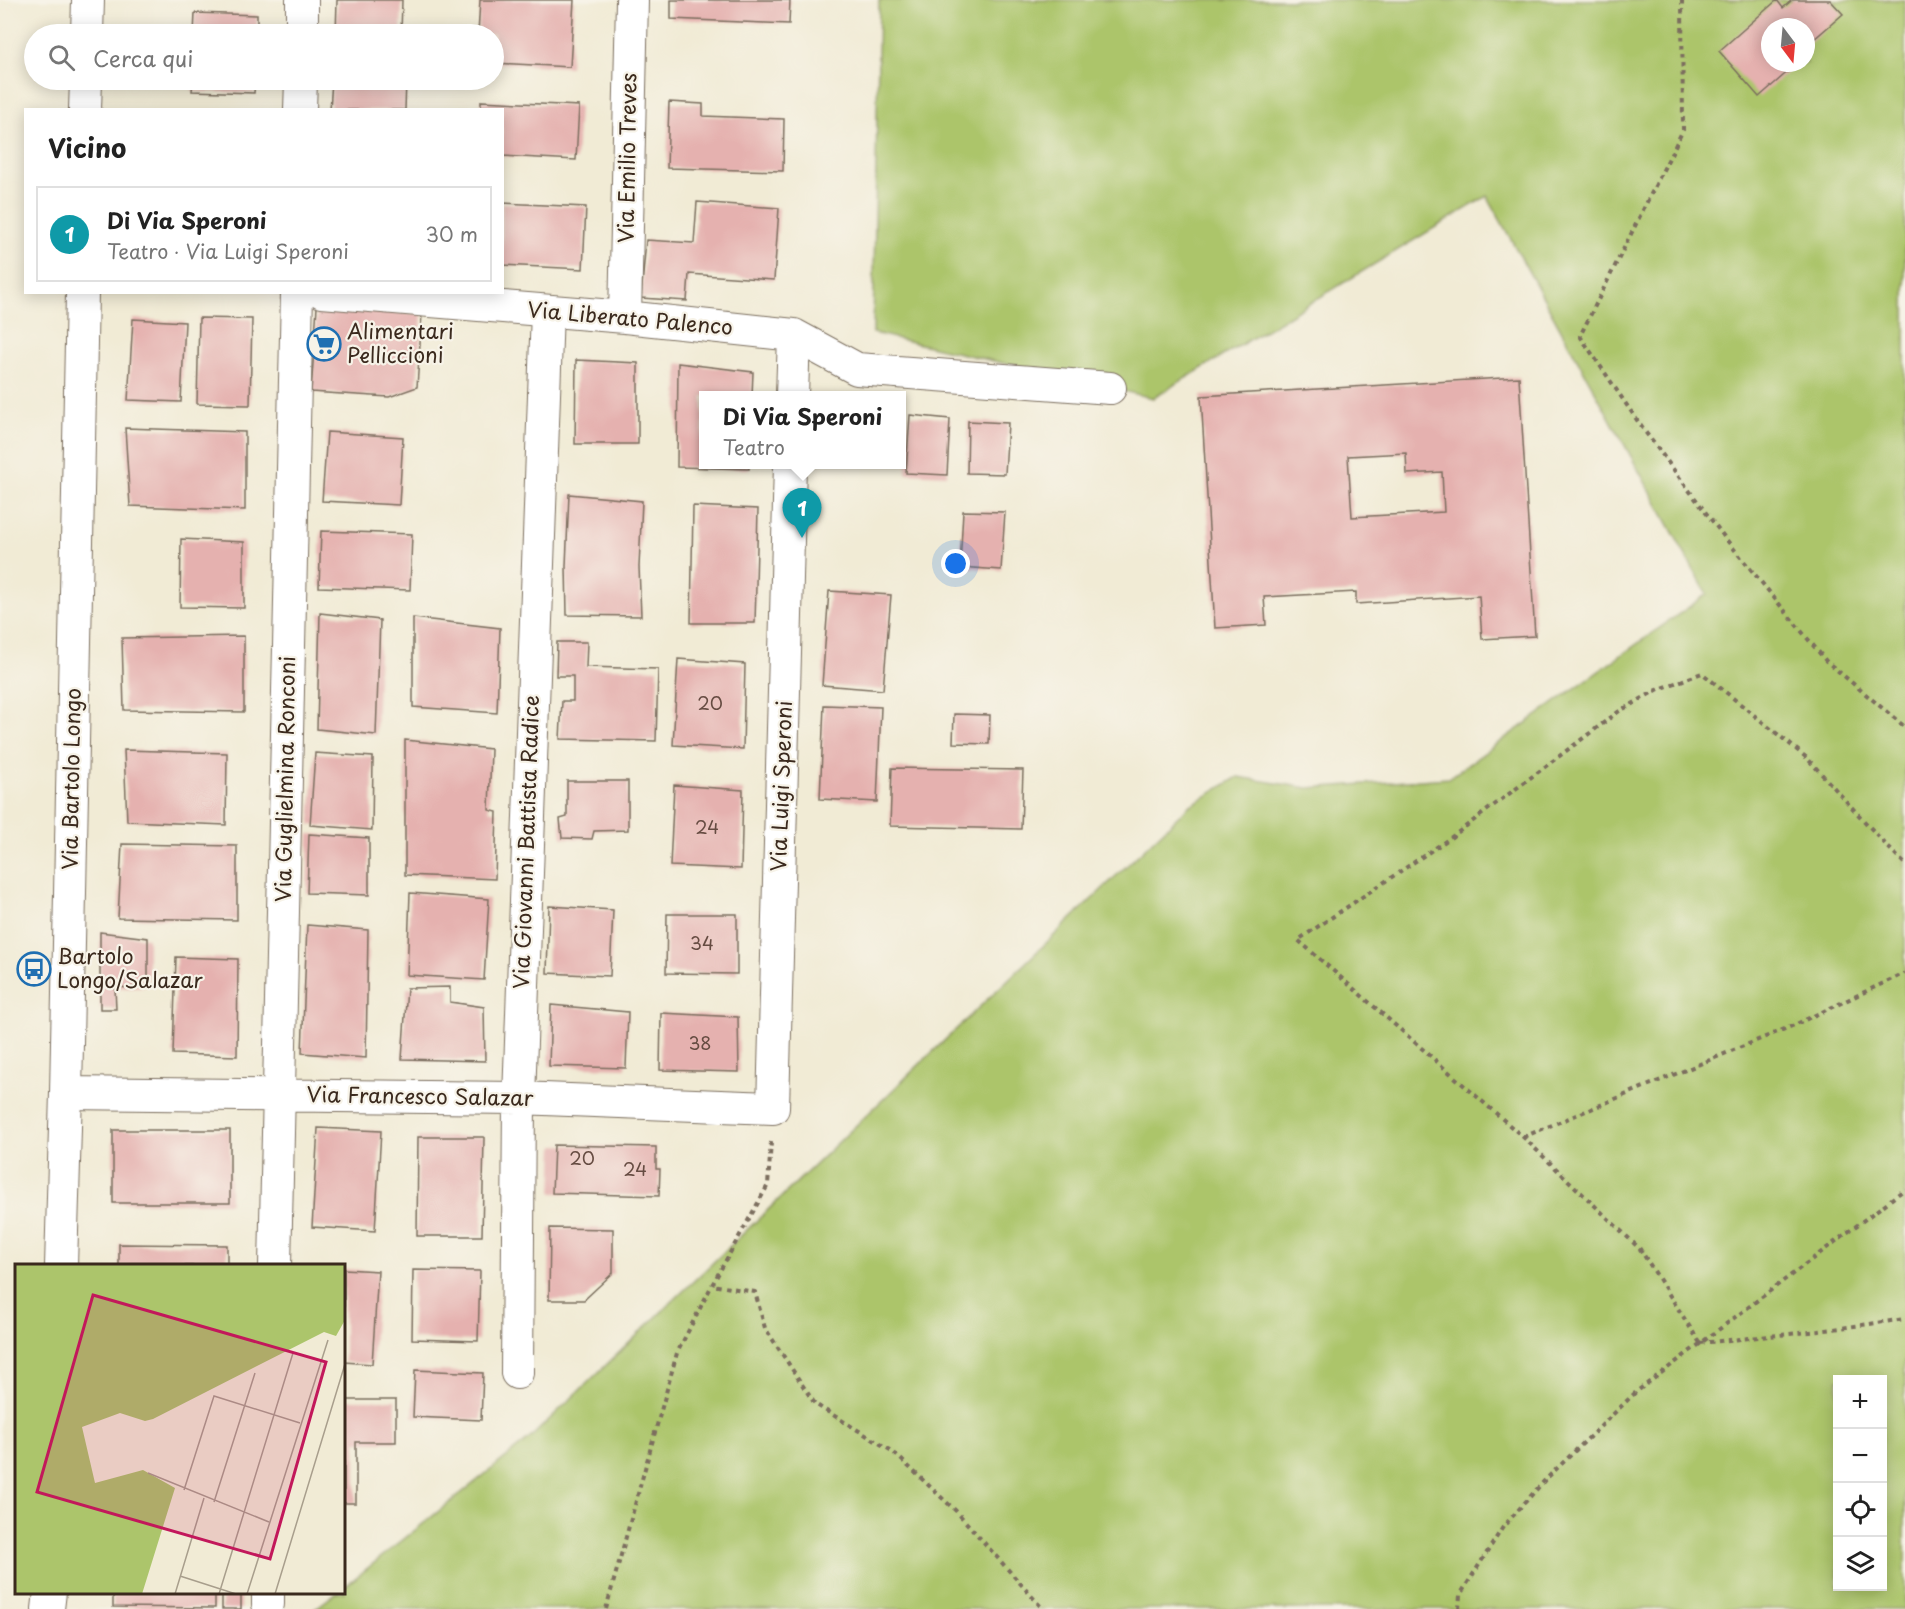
<!DOCTYPE html>
<html lang="it">
<meta charset="utf-8">
<style>
body{margin:0;font-family:"Playpen Sans",sans-serif;background:#f6f6f6;color:#222}
.controls{position:absolute;right:18px;bottom:18px;display:grid;overflow:hidden;border-radius:0px;box-shadow:0 3px 15px #0003}
.controls button{width:54px;height:54px;display:grid;place-items:center;padding:0;border:0;border-bottom:2px solid #e0e0e0;background:#fff;color:#222;font:30px sans-serif}
.compass{position:absolute;left:1761px;top:18px;width:54px;height:54px;border-radius:50%;background:#fff;box-shadow:0 3px 15px #0003;rotate:164deg}
.you{position:absolute;left:956px;top:564px;width:21px;height:21px;margin:-15px;border:4px solid #fff;border-radius:50%;background:#1a73e8;box-shadow:0 0 0 9px #1a73e833}
.badge{display:grid;place-items:center;width:39px;height:39px;border-radius:50%;background:#2563eb;color:#fff;font-size:20px;font-weight:700}
.pin{position:absolute;translate:-50% -50px;filter:drop-shadow(0 2px 3px #0008)}
.pin::after{content:'';position:absolute;top:32px;width:21px;height:18px;background:inherit;clip-path:polygon(0 0,100% 0,50% 100%)}
.popup{position:absolute;left:699px;top:391px;width:207px;height:78px;box-sizing:border-box;display:grid;place-content:center;border-radius:0px;background:#fff;filter:drop-shadow(0 2px 4px #0005);font-size:20px;white-space:nowrap;color:#767676}
.popup b{font-size:22px;color:#222}
.popup::after{content:'';position:absolute;left:50%;top:100%;margin-left:-12px;border:12px solid transparent;border-top-color:#fff}
.list{margin:0;padding:0;list-style:none}
h2{display:flex;justify-content:space-between;align-items:center;height:78px;margin:0;padding:0 24px;font-size:26px}
h2 small{font-size:20px;font-weight:400;color:#767676}
.list li{display:grid;grid-template-columns:39px 1fr auto;gap:18px;align-items:center;box-sizing:border-box;height:96px;margin:0 12px 12px;padding:0 12px;border:2px solid #e0e0e0;border-radius:0px}
.list b{display:block;font-size:22px;white-space:nowrap}
.list p{margin:0;font-size:20px;white-space:nowrap;color:#767676}
.list em{font-size:20px;font-style:normal;color:#767676}
.icon{flex:none;width:33px;height:33px;fill:none;stroke:currentColor;stroke-width:2;stroke-linecap:round;stroke-linejoin:round}
.map{position:relative;flex:none;width:1905px;height:1609px;overflow:hidden}
.search{position:absolute;background:#fff;box-shadow:0 3px 15px #0003;left:24px;top:24px;width:480px;height:66px;display:flex;align-items:center;gap:15px;box-sizing:border-box;padding:0 21px;border-radius:33px;color:#767676;font-size:22px}
.panel{position:absolute;background:#fff;box-shadow:0 3px 15px #0003;left:24px;top:108px;width:480px;height:186px;border-radius:0px}
.map>svg:first-child{display:block}
</style>
<div class="map">
<svg width="1905" height="1609" viewBox="0 0 1905 1609">
<rect width="100%" height="100%" fill="#f7f3e8"/>
<filter id="ink" filterUnits="userSpaceOnUse"><feTurbulence type="fractalNoise" baseFrequency=".0167" numOctaves="2"/><feDisplacementMap in="SourceGraphic" scale="12" xChannelSelector="R" yChannelSelector="G"/><feConvolveMatrix kernelMatrix="1 2 1 2 8 2 1 2 1" color-interpolation-filters="sRGB"/></filter>
<filter id="wash" filterUnits="userSpaceOnUse"><feTurbulence type="fractalNoise" baseFrequency=".008" numOctaves="4" result="noise"/><feDisplacementMap in="SourceGraphic" scale="24" xChannelSelector="R" yChannelSelector="G"/><feGaussianBlur stdDeviation="1.35" result="paint"/><feColorMatrix in="noise" values="0 0 0 0 0 0 0 0 0 0 0 0 0 0 0 0 0 1.4 0 .05"/><feComposite in="paint" operator="in"/></filter>
<g filter="url(#wash)">
<rect width="100%" height="100%" fill="#f1ebd5"/>
<!-- green -->
<path fill="#acc56b" stroke="#747844" stroke-width="1.5" fill-rule="evenodd" d="M 879,0 L 1905,0 L 1905,1609 L 315,1609 L 336,1593 L 344,1592 L 344,1587 L 529,1439 L 1189,806 L 1238,777 L 1308,788 L 1449,778 L 1707,594 L 1487,196 L 1153,398 L 873,333 ZM 1770,27 L 1806,27 L 1806,63 L 1770,63 ZM 1838,1380 L 1882,1380 L 1882,1586 L 1838,1586 Z"/>
<g id="blocks">
<!-- building -->
<path fill="#e5b1af" fill-rule="evenodd" d="M 337,0 L 402,0 L 401,34 L 336,34 Z
M 480,0 L 574,0 L 570,67 L 494,63 L 494,34 L 478,34 Z
M 671,0 L 790,0 L 789,24 L 671,19 Z
M 1777,0 L 1783,8 L 1792,0 L 1830,0 L 1843,14 L 1806,46 L 1806,27 L 1770,27 L 1770,63 L 1788,63 L 1792,68 L 1759,97 L 1719,51 Z
M 195,13 L 257,15 L 257,34 L 194,34 Z
M 193,80 L 255,80 L 254,93 L 192,91 Z
M 332,80 L 406,80 L 405,110 L 330,110 Z
M 481,101 L 579,106 L 576,160 L 502,156 L 502,110 L 481,110 Z
M 669,102 L 703,104 L 703,116 L 784,119 L 783,171 L 667,168 Z
M 697,202 L 779,208 L 774,280 L 689,274 L 687,301 L 641,298 L 646,240 L 694,243 Z
M 502,203 L 586,207 L 583,269 L 502,265 Z
M 317,307 L 422,314 L 417,387 L 389,397 L 311,392 Z
M 199,318 L 252,319 L 250,405 L 197,404 Z
M 133,319 L 185,322 L 181,402 L 128,400 Z
M 576,360 L 638,363 L 638,444 L 575,444 Z
M 678,363 L 753,372 L 752,396 L 703,396 L 703,464 L 749,464 L 749,469 L 677,467 Z
M 1519,377 L 1535,636 L 1482,639 L 1479,596 L 1356,604 L 1356,592 L 1264,597 L 1266,625 L 1215,628 L 1201,396 ZM 1406,453 L 1407,474 L 1442,472 L 1444,512 L 1352,517 L 1348,456 Z
M 910,415 L 950,419 L 947,475 L 906,473 Z
M 968,421 L 1008,423 L 1005,474 L 967,473 Z
M 125,428 L 245,432 L 245,510 L 130,506 Z
M 327,432 L 403,437 L 399,505 L 322,501 Z
M 569,494 L 642,501 L 639,567 L 641,616 L 567,615 L 566,566 Z
M 693,506 L 758,509 L 755,623 L 691,623 Z
M 963,511 L 1005,512 L 1001,570 L 960,567 Z
M 321,531 L 412,534 L 410,590 L 319,587 Z
M 181,539 L 244,542 L 244,608 L 180,607 Z
M 829,591 L 891,595 L 883,690 L 822,685 Z
M 320,613 L 380,620 L 376,735 L 317,729 Z
M 413,618 L 500,628 L 497,713 L 413,707 Z
M 244,636 L 244,712 L 124,710 L 122,638 Z
M 557,642 L 587,642 L 586,667 L 658,669 L 656,741 L 560,739 L 562,701 L 573,701 L 573,676 L 556,676 Z
M 678,659 L 745,664 L 743,749 L 673,745 Z
M 824,705 L 881,707 L 877,802 L 820,799 Z
M 954,714 L 990,715 L 989,744 L 953,743 Z
M 405,740 L 491,749 L 489,810 L 497,812 L 495,879 L 405,875 Z
M 124,750 L 227,753 L 226,825 L 127,821 Z
M 315,753 L 373,757 L 372,830 L 310,825 Z
M 892,768 L 1023,770 L 1021,829 L 890,826 Z
M 567,781 L 628,781 L 628,830 L 594,831 L 592,839 L 562,838 L 560,819 L 567,817 Z
M 674,785 L 743,790 L 741,869 L 670,866 Z
M 309,834 L 369,838 L 369,895 L 307,893 Z
M 122,844 L 237,846 L 237,920 L 118,918 Z
M 410,893 L 489,899 L 484,980 L 407,975 Z
M 549,906 L 613,910 L 610,976 L 547,973 Z
M 667,914 L 737,914 L 737,974 L 666,973 Z
M 307,925 L 368,930 L 366,1058 L 302,1053 Z
M 100,932 L 148,938 L 148,986 L 115,988 L 116,1009 L 100,1009 Z
M 176,957 L 238,959 L 237,1056 L 173,1054 Z
M 450,987 L 450,1002 L 484,1007 L 485,1061 L 402,1059 L 407,988 Z
M 551,1005 L 628,1012 L 626,1068 L 549,1066 Z
M 661,1013 L 738,1017 L 739,1072 L 660,1070 Z
M 318,1128 L 381,1131 L 375,1231 L 312,1227 Z
M 113,1130 L 230,1130 L 230,1203 L 113,1203 Z
M 418,1137 L 484,1137 L 482,1236 L 417,1236 Z
M 554,1145 L 656,1147 L 656,1169 L 660,1169 L 659,1196 L 552,1193 Z
M 550,1228 L 613,1229 L 613,1273 L 584,1300 L 549,1300 Z
M 119,1244 L 227,1245 L 227,1266 L 119,1266 Z
M 344,1269 L 378,1271 L 372,1364 L 344,1362 Z
M 413,1270 L 480,1271 L 478,1341 L 412,1339 Z
M 415,1370 L 483,1373 L 481,1420 L 413,1417 Z
M 344,1400 L 396,1400 L 396,1442 L 356,1442 L 356,1503 L 344,1503 Z
M 113,1592 L 215,1592 L 215,1608 L 113,1607 Z
M 222,1592 L 241,1592 L 241,1609 L 222,1609 Z"/>
</g>
</g>
<g filter="url(#ink)">
<use href="#blocks" fill-opacity="0" stroke="#7b6e5e" stroke-width="1.5"/>
<g fill="none" stroke-linecap="round" stroke-linejoin="round">
<!-- minor casing -->
<g stroke="#7b6e5e" stroke-width="34">
<path id="minor" d="M 87,34 L 88,0
M 302,34 L 302,0
M 85,110 L 86,80
M 300,110 L 301,80
M 322,292 L 625,317 L 794,335 L 857,369 L 1110,388
M 625,317 L 632,0
M 792,396 L 794,335
M 66,1093 L 519,1098 L 773,1108 L 790,464
M 61,1266 L 66,1093 L 82,292
M 275,1266 L 297,292
M 517,1373 L 519,1098 L 547,311
M 268,1604 L 268,1592
M 48,1609 L 50,1592"/>
</g>
<!-- path -->
<path stroke="#7b6e5e" stroke-width="4" stroke-dasharray="4.5 4.5" stroke-linecap="butt" d="M 1682,0 L 1683,130 L 1580,336 L 1643,429 L 1725,538 L 1826,661 L 1905,727
M 1523,1137 L 1792,1026 L 1905,973
M 771,1142 L 768,1185 L 712,1285 L 755,1292 L 765,1328 L 815,1404 L 892,1451 L 956,1511 L 1043,1609
M 1700,1343 L 1640,1249 L 1523,1137 L 1298,940 L 1453,836 L 1618,712 L 1657,690 L 1702,673 L 1807,758 L 1887,846 L 1905,864
M 1700,1343 L 1819,1331 L 1905,1319
M 606,1609 L 677,1353 L 712,1285
M 1459,1609 L 1460,1595 L 1503,1527 L 1545,1480 L 1636,1392 L 1905,1189"/>
<!-- minor -->
<use href="#minor" stroke="#fff" stroke-width="32"/>
</g>
</g>
<!-- icons -->
<defs>
<g id="supermarket-ring" transform="scale(1.725)"><circle r="9.5" fill="#f7f3e8" stroke="#1f6fb2" stroke-width="1.5"/><path d="M-6-5.5h2.5l.6 2H6L4.5 2H-2.5L-4.4-4H-6ZM-1.5 3.2a1.3 1.3 0 1 0 .1 0ZM3 3.2a1.3 1.3 0 1 0 .1 0Z" fill="#1f6fb2"/></g>
<g id="bus-ring" transform="scale(1.725)"><circle r="9.5" fill="#f7f3e8" stroke="#1f6fb2" stroke-width="1.5"/><path d="M-5-6H5V4H4V6H2V4H-2V6H-4V4H-5ZM-3.5-4V0h7V-4ZM-3.5 1.2v1.5H-2V1.2ZM2 1.2v1.5H3.5V1.2Z" fill="#1f6fb2"/></g>
</defs>
<g fill-rule="evenodd">
<use href="#supermarket-ring" x="324" y="344"/>
<use href="#bus-ring" x="34" y="969"/>
</g>
<g text-anchor="middle" stroke-width="4.5" stroke-linejoin="round" paint-order="stroke">
<!-- number labels -->
<g font-size="18" fill="#664c42">
<text x="710" y="710">20</text>
<text x="707" y="834">24</text>
<text x="702" y="950">34</text>
<text x="700" y="1050">38</text>
<text x="582" y="1165">20</text>
<text x="635" y="1176">24</text>
</g>
<!-- street labels -->
<g font-size="21" fill="#3b2a1e" stroke="#f7f3e8">
<text transform="translate(628 158) rotate(-89)" y="7">Via Emilio Treves</text>
<text transform="translate(630 319) rotate(5)" y="7">Via Liberato Palenco</text>
<text transform="translate(72 779) rotate(-89)" y="7">Via Bartolo Longo</text>
<text transform="translate(286 779) rotate(-89)" y="7">Via Guglielmina Ronconi</text>
<text transform="translate(782 786) rotate(-88)" y="7">Via Luigi Speroni</text>
<text transform="translate(527 842) rotate(-88)" y="7">Via Giovanni Battista Radice</text>
<text transform="translate(420 1097) rotate(1)" y="7">Via Francesco Salazar</text>
</g>
<!-- poi labels -->
<g font-size="21" fill="#3b2a1e" stroke="#f7f3e8" text-anchor="start">
<text x="347" y="339">Alimentari<tspan x="347" dy="24">Pelliccioni</tspan></text>
<text x="57" y="964">Bartolo<tspan x="57" dy="24">Longo/Salazar</tspan></text>
</g>
</g>
<!-- overview -->
<g transform="translate(15 1264)">
<rect width="330" height="330" fill="#f1ebd5"/>
<path d="M 0,0 L 330,0 L 330,56 L 321,72 L 309,68 L 138,155 L 130,157 L 105,149 L 67,163 L 80,219 L 128,206 L 160,224 L 127,330 L 0,330 Z" fill="#acc56b"/>
<path fill="none" stroke="#a89e8c" stroke-width="1.5" d="M 133,209 L 254,258M 169,226 L 199,132 L 285,159M 199,238 L 240,109M 165,312 L 221,330M 160,330 L 189,234M 204,330 L 278,89M 232,330 L 313,76M 260,330 L 330,100"/>
<path fill="#c2185b" fill-opacity="0.15" stroke="#c2185b" stroke-width="3" d="M 78,31 L 311,98 L 255,295 L 22,228 Z"/>
<rect width="330" height="330" fill="none" stroke="#3b2a1e" stroke-width="3"/>
</g>
</svg>
<div class="controls">
<button>+</button>
<button>−</button>
<button><svg class="icon" aria-label="locate" viewBox="0 0 24 24"><circle cx="12" cy="12" r="6"/><path d="M12 2v4M12 18v4M2 12h4M18 12h4"/></svg></button>
<button><svg class="icon" aria-label="layers" viewBox="0 0 24 24"><path d="M12 4l9 5-9 5-9-5zM3 14l9 5 9-5"/></svg></button>
</div>
<svg class="compass" viewBox="-18 -18 36 36"><path d="M0-13l5 13h-10z" fill="#e53935"/><path d="M0 13l5-13h-10z" fill="#767676"/></svg>
<div class="you"></div>
<div class="pin badge" style="left:802px;top:538px;background:#0f9aa8">1</div>
<div class="popup"><b>Di Via Speroni</b>Teatro</div>
<div class="search"><svg class="icon" aria-label="search" viewBox="0 0 24 24"><circle cx="10" cy="10" r="6"/><path d="M15 15l6 6"/></svg>Cerca qui</div>
<section class="panel">
<h2>Vicino<small></small></h2>
<ul class="list">
<li><span class="badge" style="background:#0f9aa8">1</span><div><b>Di Via Speroni</b><p>Teatro · Via Luigi Speroni</p></div><em>30 m</em></li>
</ul>
</section>
</div>
